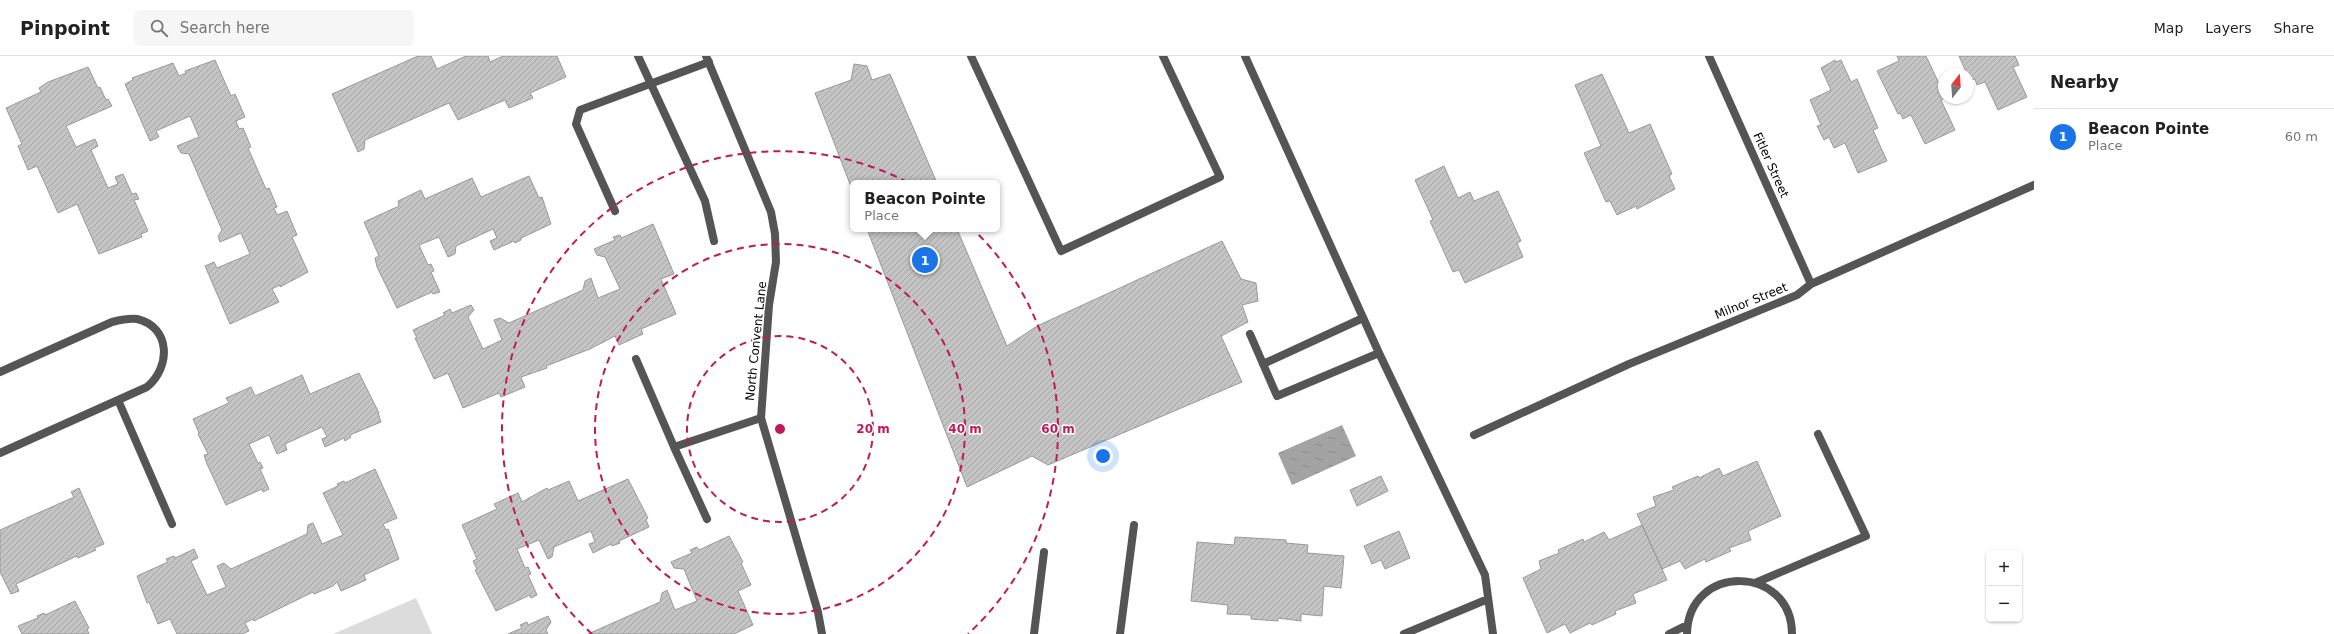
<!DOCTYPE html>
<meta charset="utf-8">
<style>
body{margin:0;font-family:"DejaVu Sans",sans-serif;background:#f6f6f6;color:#222}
.controls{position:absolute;right:12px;bottom:12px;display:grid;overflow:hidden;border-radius:6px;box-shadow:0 1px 3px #0004}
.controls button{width:36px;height:36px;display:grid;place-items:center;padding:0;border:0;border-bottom:1px solid #e0e0e0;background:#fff;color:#222;font:20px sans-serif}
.compass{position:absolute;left:1938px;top:12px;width:36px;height:36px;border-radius:50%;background:#fff;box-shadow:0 1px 3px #0004;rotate:17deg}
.you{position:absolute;left:1103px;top:400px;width:14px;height:14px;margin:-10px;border:3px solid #fff;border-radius:50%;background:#1a73e8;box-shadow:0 0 0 6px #1a73e833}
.badge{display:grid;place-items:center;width:26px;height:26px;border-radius:50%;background:#1a73e8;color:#fff;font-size:13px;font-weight:700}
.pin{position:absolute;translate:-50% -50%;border:2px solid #fff;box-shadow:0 1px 4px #0006}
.popup{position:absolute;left:850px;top:124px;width:150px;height:52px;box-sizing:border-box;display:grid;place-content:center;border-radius:6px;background:#fff;filter:drop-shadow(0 1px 3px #0005);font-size:13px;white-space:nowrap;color:#767676}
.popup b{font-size:15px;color:#222}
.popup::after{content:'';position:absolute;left:50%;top:100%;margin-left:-8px;border:8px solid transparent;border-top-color:#fff}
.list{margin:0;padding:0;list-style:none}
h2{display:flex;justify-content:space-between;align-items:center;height:52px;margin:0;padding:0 16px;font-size:17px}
h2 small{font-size:13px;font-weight:400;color:#767676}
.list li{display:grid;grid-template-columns:26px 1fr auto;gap:12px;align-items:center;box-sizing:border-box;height:56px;padding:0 16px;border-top:1px solid #e0e0e0}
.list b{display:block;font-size:15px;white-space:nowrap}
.list p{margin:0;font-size:13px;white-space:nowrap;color:#767676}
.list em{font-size:13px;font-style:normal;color:#767676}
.icon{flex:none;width:22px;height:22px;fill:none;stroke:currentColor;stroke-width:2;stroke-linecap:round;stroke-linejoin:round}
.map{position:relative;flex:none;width:2034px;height:578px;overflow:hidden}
header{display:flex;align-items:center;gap:24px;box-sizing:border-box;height:56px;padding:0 20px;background:#fff;border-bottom:1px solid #e0e0e0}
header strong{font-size:19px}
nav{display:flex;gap:22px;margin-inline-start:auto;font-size:14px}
.search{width:280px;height:36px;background:#f6f6f6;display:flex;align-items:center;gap:10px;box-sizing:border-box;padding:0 14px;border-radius:6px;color:#767676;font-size:15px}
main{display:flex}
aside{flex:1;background:#fff}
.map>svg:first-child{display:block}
</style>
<header>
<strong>Pinpoint</strong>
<div class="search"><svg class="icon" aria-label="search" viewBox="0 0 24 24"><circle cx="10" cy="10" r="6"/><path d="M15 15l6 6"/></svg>Search here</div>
<nav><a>Map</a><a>Layers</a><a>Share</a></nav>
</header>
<main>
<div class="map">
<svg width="2034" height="578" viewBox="0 0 2034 578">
<defs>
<pattern id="water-ripples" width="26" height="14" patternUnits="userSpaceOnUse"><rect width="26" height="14" fill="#a3a3a3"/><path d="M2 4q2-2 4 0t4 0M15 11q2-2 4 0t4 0" fill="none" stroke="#8b8b8b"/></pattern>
<pattern id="building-hatch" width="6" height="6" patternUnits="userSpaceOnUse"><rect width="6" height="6" fill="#c4c4c4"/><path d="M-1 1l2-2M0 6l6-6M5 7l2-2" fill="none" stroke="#a7a7a7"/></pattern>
</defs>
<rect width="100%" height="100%" fill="#fff"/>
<!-- green -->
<path fill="#dcdcdc" d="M 416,542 L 432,578 L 333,578 Z"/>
<!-- water -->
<path fill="url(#water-ripples)" d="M 1342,369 L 1356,400 L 1292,429 L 1278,397 Z"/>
<!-- building -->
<path fill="url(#building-hatch)" stroke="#999" d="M 418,0 L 431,0 L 437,13 L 466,0 L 488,0 L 490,6 L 503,0 L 557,0 L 566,21 L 530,37 L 533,42 L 509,52 L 505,44 L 458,64 L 449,47 L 365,84 L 364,93 L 358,96 L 332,38 Z
M 1897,0 L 1926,0 L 1944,38 L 1944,42 L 1941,44 L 1955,74 L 1925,88 L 1911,59 L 1903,63 L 1900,57 L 1898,58 L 1877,15 L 1899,5 Z
M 1959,0 L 2015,0 L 2019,9 L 2013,11 L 2027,41 L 1998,54 L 1985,26 L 1977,29 L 1975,23 L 1970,25 Z
M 215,4 L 231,40 L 235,38 L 245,61 L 236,65 L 239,73 L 243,72 L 251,91 L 248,92 L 266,133 L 269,132 L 277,151 L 274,152 L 277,159 L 287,155 L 297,179 L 292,181 L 308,216 L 280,231 L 280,229 L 272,233 L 279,246 L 230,268 L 205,210 L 214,206 L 217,212 L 250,198 L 241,177 L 220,186 L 218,180 L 222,174 L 189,98 L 181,97 L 177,90 L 199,81 L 190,60 L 156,75 L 159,81 L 150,85 L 125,28 L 133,24 L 132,22 L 173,7 L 179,20 L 186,17 L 185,15 Z
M 1835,4 L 1836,6 L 1841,4 L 1851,26 L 1857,23 L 1878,72 L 1873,74 L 1887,105 L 1858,117 L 1845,87 L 1834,92 L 1829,81 L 1824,84 L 1817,70 L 1821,69 L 1810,44 L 1831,34 L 1821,12 Z
M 854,8 L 867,10 L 872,24 L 890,18 L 937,127 L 853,127 L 853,136 L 815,37 L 851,24 Z
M 88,11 L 98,32 L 100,31 L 106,44 L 108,43 L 112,50 L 66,70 L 76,91 L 95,83 L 98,90 L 91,94 L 108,132 L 118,128 L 115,121 L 123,118 L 132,138 L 136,137 L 139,143 L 134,144 L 148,175 L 141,178 L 142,181 L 99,198 L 77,148 L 58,157 L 37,110 L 28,114 L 18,90 L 22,88 L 6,52 L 41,36 L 39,32 L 48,26 Z
M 1602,18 L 1629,77 L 1650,68 L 1672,118 L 1669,120 L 1675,133 L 1637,153 L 1636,150 L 1617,159 L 1610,145 L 1606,146 L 1584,97 L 1601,90 L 1575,29 Z
M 1444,110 L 1458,142 L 1470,136 L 1474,145 L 1498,135 L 1521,185 L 1517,187 L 1523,201 L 1465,227 L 1459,214 L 1453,216 L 1430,165 L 1433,164 L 1415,124 Z
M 529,120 L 539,142 L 542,141 L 551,168 L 521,182 L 521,184 L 515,187 L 514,185 L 494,194 L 490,185 L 497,182 L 493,173 L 456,190 L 455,198 L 448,201 L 439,181 L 419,189 L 428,209 L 431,208 L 434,215 L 431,216 L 440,236 L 433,238 L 432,236 L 397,252 L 377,211 L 375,202 L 379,200 L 364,166 L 399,150 L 398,145 L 421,134 L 425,143 L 472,122 L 481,141 Z
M 653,168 L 674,218 L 661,223 L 676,258 L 641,273 L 643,278 L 619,289 L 615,280 L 590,293 L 546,310 L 547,312 L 521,321 L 525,331 L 501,341 L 499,337 L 463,352 L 448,317 L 434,323 L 415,282 L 417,282 L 413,274 L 445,259 L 443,257 L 450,253 L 452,257 L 471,249 L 474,254 L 468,261 L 483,293 L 502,284 L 494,264 L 500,262 L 509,267 L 583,234 L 585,225 L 591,222 L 598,242 L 620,233 L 605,201 L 597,199 L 594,193 L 615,184 L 613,181 L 620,179 L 621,182 Z
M 867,173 L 957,173 L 1007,290 L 1037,270 L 1222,185 L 1241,223 L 1256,227 L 1258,245 L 1242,249 L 1248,266 L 1221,280 L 1242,326 L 1048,409 L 1032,400 L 967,431 Z
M 359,317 L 379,357 L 378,357 L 381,366 L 350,379 L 351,381 L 345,385 L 344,382 L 325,391 L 322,383 L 327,381 L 322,371 L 285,388 L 287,394 L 277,398 L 269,379 L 249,388 L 258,407 L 260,406 L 263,412 L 260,413 L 269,433 L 263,436 L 262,433 L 226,449 L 207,408 L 204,399 L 208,398 L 198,378 L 199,377 L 193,363 L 229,347 L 226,342 L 251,331 L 255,340 L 302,319 L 310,338 Z
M 1757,405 L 1781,460 L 1748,475 L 1751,484 L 1729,492 L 1731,495 L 1706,506 L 1705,503 L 1685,513 L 1680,505 L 1662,513 L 1637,458 L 1656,450 L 1653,441 L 1674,434 L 1672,431 L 1698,420 L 1699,422 L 1719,412 L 1723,420 Z
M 375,413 L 397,462 L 383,468 L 386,474 L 388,473 L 399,503 L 364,519 L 366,524 L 341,535 L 337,526 L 333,530 L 314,538 L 313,536 L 254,565 L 253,563 L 245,567 L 249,575 L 242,578 L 177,578 L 170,563 L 158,568 L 149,546 L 147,547 L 137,520 L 168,506 L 166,503 L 174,500 L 175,502 L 194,493 L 198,502 L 191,505 L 207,539 L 226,531 L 217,510 L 224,507 L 231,513 L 307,478 L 308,469 L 313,467 L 322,488 L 343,479 L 323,437 L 338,430 L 337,428 L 344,425 L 345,427 Z
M 1381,420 L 1388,435 L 1357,450 L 1350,434 Z
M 628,423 L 648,462 L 646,464 L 649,471 L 619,485 L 620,487 L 612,490 L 611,488 L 593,497 L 589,488 L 595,486 L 591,475 L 554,491 L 552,501 L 548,503 L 539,484 L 517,493 L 525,512 L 528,511 L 531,518 L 528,519 L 537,539 L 531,542 L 530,539 L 496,555 L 475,514 L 477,513 L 473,505 L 477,503 L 462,469 L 497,453 L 494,448 L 518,437 L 522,446 L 547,432 L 548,434 L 569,425 L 578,445 Z
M 79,432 L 104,488 L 94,492 L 96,494 L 78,502 L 77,500 L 16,528 L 19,535 L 11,538 L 0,516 L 0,474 L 74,441 L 71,436 Z
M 1642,469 L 1667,524 L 1633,538 L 1636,547 L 1615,555 L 1616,558 L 1592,569 L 1590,567 L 1570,577 L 1565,568 L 1547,577 L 1523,522 L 1541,513 L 1539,505 L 1559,497 L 1558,494 L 1583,483 L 1584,486 L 1604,476 L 1609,484 Z
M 1399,475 L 1410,502 L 1385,513 L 1381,504 L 1372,508 L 1364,490 Z
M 729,480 L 743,506 L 741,507 L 751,529 L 738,535 L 753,569 L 734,578 L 588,578 L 660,546 L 662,537 L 667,534 L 675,554 L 697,545 L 684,513 L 674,512 L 671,506 L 692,497 L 690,494 L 697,491 L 699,494 Z
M 1235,481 L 1286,484 L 1286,487 L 1308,489 L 1307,497 L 1344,500 L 1341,532 L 1324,530 L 1322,560 L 1301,558 L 1301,565 L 1278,562 L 1278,565 L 1251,563 L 1251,559 L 1227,558 L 1228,549 L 1191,545 L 1197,486 L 1234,489 Z
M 75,545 L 89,572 L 87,573 L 89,578 L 22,578 L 18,570 L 38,562 L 37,560 L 44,557 L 45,559 Z
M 548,560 L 551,566 L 546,574 L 548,578 L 508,578 L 522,572 L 520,569 L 527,566 L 528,569 Z"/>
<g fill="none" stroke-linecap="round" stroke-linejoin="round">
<!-- service -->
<path stroke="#555" stroke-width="8" d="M 638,0 L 705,145 L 714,185
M 971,0 L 1061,195 L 1220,121 L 1163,0
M 1245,0 L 1379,297 L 1485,519 L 1493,578
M 615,155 L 576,68 L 580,54 L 709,6
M 1250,278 L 1277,340 L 1379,297
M 636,303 L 674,391 L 761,362
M 1263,308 L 1363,262
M 0,316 L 112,266 C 120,264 128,262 137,263 C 171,271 171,311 147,331 L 0,397
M 118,344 L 172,468
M 674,391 L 707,463
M 1755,527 L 1866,480 L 1818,378
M 1034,578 L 1044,496
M 1120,578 L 1134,469
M 1404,578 L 1488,543
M 1669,578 L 1687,569
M 1687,578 C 1688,507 1792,508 1792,578"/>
<!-- minor -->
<path stroke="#555" stroke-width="8" d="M 706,0 L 771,156 L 775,178 L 776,206 L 769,249 L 761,362 L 818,556 L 822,578
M 1709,0 L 1811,228
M 1474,379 L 1629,308 L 1797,239 L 1811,228 L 2034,129"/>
</g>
<!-- distance rings -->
<g fill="none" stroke="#c2185b" stroke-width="2" stroke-dasharray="7 5">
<circle cx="780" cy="373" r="93"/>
<circle cx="780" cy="373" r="185"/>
<path d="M592 578A278 278 0 1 1 968 578"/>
</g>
<g text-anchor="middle" stroke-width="3" stroke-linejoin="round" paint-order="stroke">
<!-- street labels -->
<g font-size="12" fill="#000" stroke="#fff">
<text transform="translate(1771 109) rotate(66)" y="4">Fitler Street</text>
<text transform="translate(1751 245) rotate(-22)" y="4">Milnor Street</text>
<text transform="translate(756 285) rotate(-84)" y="4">North Convent Lane</text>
</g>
</g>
<circle cx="780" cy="373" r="6" fill="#c2185b" stroke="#fff" stroke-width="2"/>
<g font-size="12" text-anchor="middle" font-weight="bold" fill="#c2185b" stroke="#fff" stroke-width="3" stroke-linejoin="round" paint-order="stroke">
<text x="873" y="377">20 m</text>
<text x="965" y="377">40 m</text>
<text x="1058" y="377">60 m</text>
</g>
</svg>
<div class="controls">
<button>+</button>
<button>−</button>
</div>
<svg class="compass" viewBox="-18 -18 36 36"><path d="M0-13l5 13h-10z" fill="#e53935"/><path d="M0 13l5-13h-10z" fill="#767676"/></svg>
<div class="you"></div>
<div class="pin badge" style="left:925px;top:204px">1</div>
<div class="popup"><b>Beacon Pointe</b>Place</div>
</div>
<aside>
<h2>Nearby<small></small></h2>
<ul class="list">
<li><span class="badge">1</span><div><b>Beacon Pointe</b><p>Place</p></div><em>60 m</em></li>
</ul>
</aside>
</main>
